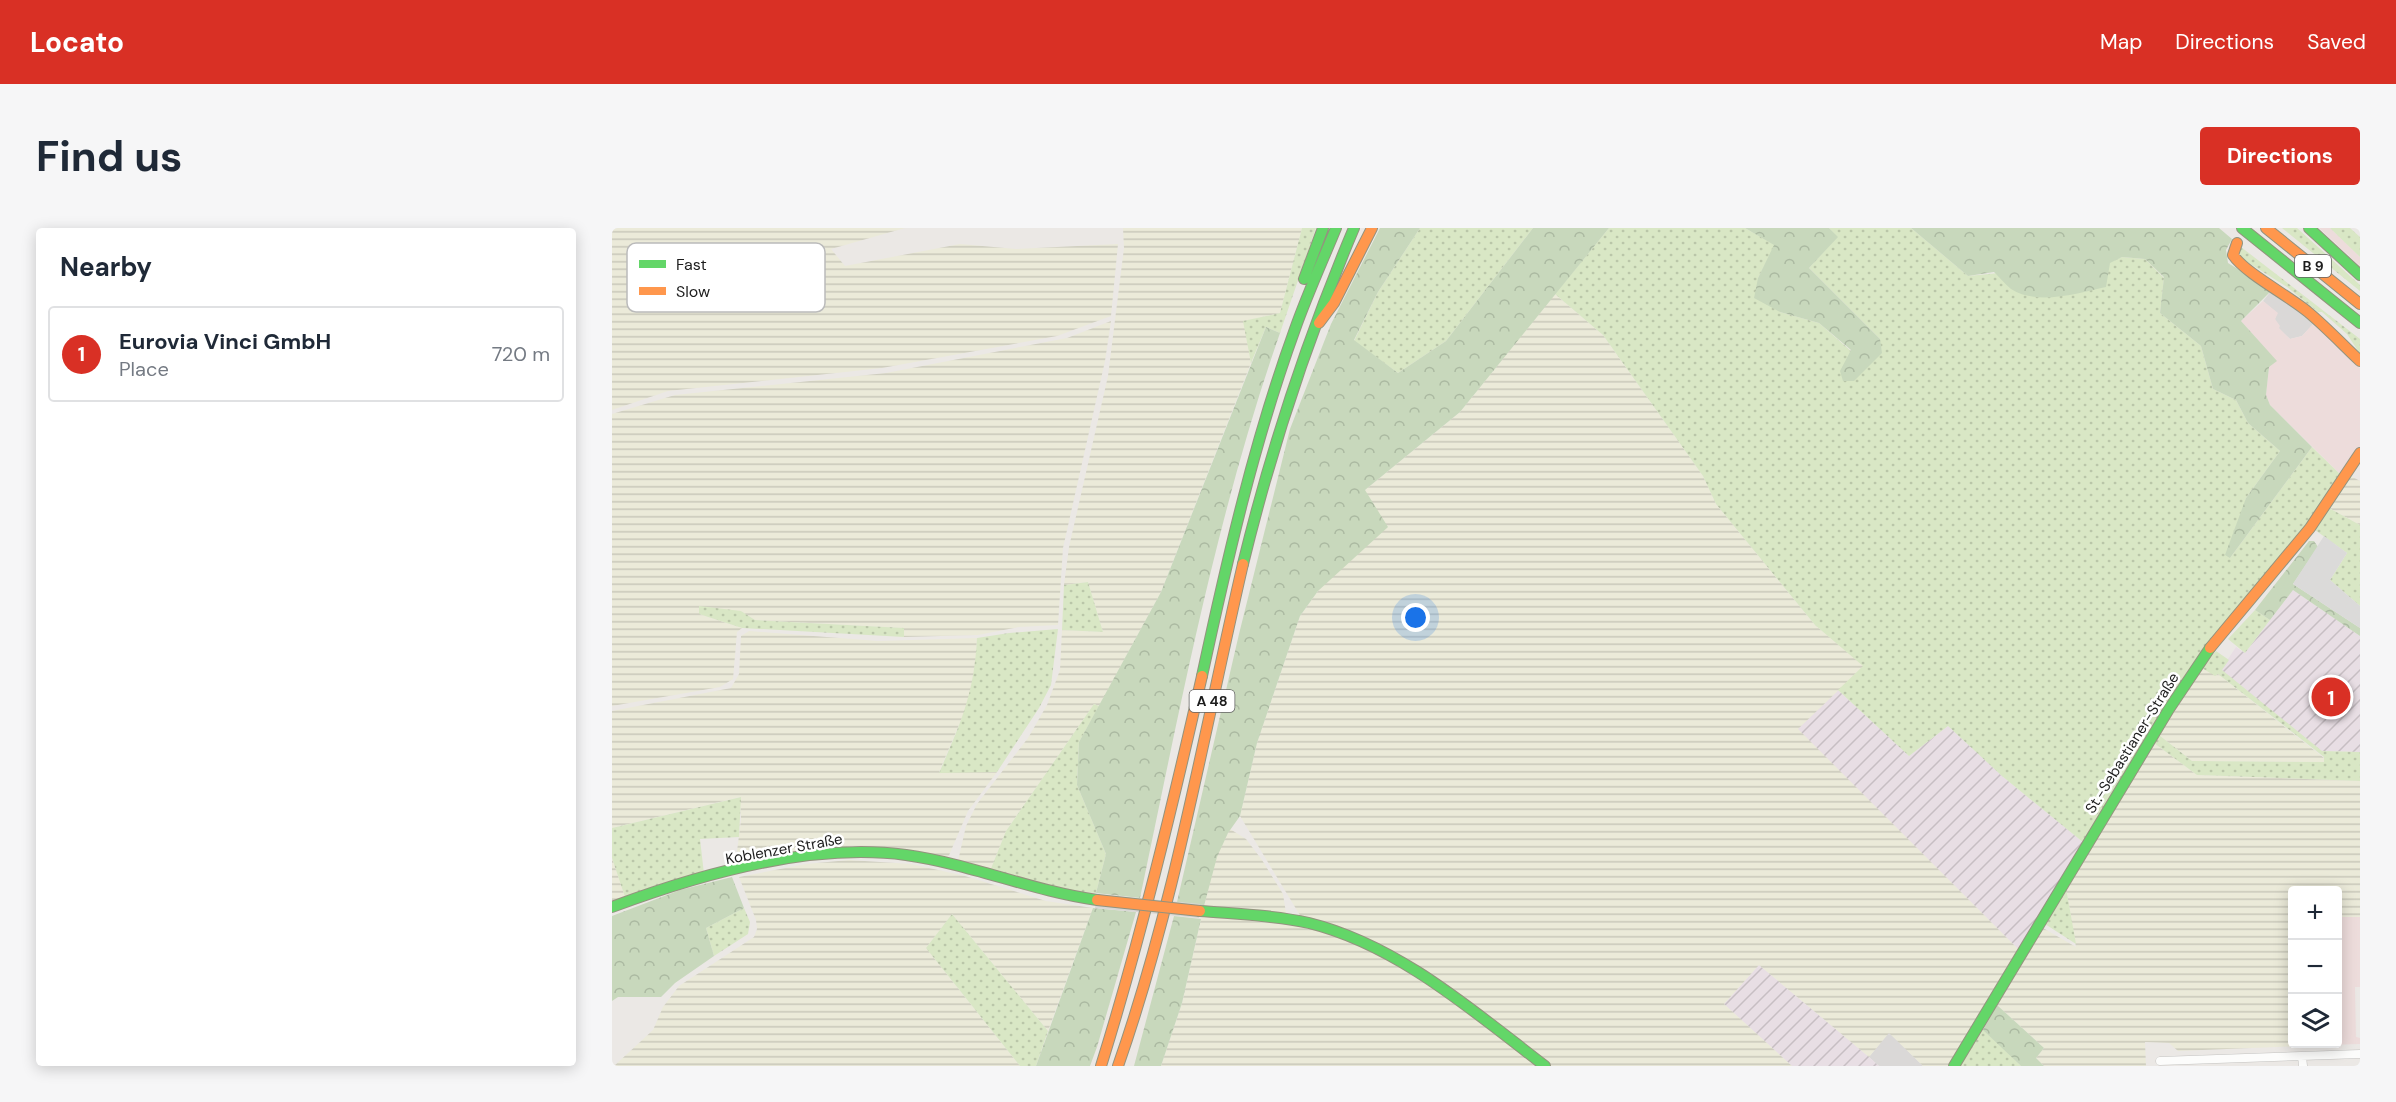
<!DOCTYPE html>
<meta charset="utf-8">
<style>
body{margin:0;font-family:"DM Sans",sans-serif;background:#f6f6f7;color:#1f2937}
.controls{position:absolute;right:18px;bottom:18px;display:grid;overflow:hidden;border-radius:6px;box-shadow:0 3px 15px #0003}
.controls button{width:54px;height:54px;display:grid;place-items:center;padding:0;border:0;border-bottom:2px solid #e0e1e3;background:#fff;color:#1f2937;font:30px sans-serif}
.you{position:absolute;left:804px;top:390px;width:21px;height:21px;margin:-15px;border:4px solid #fff;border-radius:50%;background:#1a73e8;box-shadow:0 0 0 9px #1a73e833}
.badge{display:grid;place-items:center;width:39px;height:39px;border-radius:50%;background:#d93025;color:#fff;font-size:20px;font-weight:700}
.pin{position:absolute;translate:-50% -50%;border:3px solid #fff;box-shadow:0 2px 6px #0006}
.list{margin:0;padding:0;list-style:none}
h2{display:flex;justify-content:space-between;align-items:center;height:78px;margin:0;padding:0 24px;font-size:26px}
h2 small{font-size:20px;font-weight:400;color:#747a83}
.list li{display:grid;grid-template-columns:39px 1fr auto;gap:18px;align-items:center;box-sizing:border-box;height:96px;margin:0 12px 12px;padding:0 12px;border:2px solid #e0e1e3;border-radius:6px}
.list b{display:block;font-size:22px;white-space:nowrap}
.list p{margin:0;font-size:20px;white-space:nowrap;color:#747a83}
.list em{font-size:20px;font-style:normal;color:#747a83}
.icon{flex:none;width:33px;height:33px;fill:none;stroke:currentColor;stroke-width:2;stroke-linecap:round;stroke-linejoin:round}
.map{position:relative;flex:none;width:1748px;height:838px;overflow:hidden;border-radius:6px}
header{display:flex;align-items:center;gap:36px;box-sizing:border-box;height:84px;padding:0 30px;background:#d93025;color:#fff}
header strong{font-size:28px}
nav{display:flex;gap:33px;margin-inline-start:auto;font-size:21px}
.intro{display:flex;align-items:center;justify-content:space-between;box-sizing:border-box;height:144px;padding:0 36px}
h1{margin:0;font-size:42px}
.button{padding:15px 27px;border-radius:6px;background:#d93025;color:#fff;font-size:21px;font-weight:700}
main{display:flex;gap:36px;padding:0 36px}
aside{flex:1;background:#fff;border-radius:6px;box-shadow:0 3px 15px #0003}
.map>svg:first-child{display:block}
</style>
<header>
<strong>Locato</strong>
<nav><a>Map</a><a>Directions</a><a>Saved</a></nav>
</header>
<div class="intro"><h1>Find us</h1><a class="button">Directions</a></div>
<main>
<aside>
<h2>Nearby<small></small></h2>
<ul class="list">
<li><span class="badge">1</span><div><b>Eurovia Vinci GmbH</b><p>Place</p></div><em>720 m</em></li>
</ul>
</aside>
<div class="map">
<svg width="1748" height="838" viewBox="0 0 1748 838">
<defs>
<pattern id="industrial-furrows" width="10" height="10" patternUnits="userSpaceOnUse" patternTransform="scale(1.5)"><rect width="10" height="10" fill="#e8dee4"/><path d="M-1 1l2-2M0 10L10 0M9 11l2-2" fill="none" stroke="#c7bec3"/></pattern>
<pattern id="farmland-rules" width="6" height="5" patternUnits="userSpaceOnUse" patternTransform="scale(1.5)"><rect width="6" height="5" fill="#ebead9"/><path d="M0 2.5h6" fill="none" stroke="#c9c8ba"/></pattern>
<pattern id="grass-dots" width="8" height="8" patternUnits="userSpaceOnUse" patternTransform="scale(1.5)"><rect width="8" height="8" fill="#d9e7c5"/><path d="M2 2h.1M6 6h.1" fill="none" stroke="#bac6a9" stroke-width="1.8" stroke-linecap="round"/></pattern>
<pattern id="forest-crowns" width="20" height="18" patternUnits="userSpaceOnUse" patternTransform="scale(1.5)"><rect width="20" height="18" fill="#c8d8bc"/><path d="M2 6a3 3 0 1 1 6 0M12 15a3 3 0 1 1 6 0" fill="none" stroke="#abb9a1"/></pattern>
</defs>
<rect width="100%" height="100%" fill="#ebe8e5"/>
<!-- residential -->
<path fill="#dad8d7" d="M 1660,62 L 1702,95 L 1690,108 L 1678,111 L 1666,100 L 1663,91 L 1665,85 L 1651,73 Z
M 1277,804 L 1311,838 L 1267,838 L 1257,829 Z"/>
<!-- commercial -->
<path fill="#eddcdb" d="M 1707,0 L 1718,0 L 1737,18 L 1748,29 L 1748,38 Z
M 1651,73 L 1666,85 L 1663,91 L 1668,98 L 1667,100 L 1678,111 L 1690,108 L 1702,95 L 1748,140 L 1748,219 L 1730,248 L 1658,177 L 1654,167 L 1657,139 L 1664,133 L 1629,93 Z
M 1726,689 L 1748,689 L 1748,759 L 1743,759 L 1744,809 L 1748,810 L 1748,816 L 1716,817 L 1726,816 Z"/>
<!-- industrial -->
<path fill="url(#industrial-furrows)" d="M 1681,362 L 1748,408 L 1748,524 L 1710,523 L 1606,446 L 1624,419 L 1633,425 Z
M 1226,462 L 1297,528 L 1336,498 L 1390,548 L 1472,615 L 1407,722 L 1185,501 Z
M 1147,737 L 1257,829 L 1267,838 L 1180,838 L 1112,776 Z"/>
<!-- farmland -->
<path fill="url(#farmland-rules)" d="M 0,0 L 293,0 L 219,21 L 233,38 L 348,16 L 404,21 L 506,16 L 499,88 L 445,108 L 270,140 L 56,163 L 0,182 Z
M 511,0 L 690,0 L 668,85 L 632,93 L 639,135 L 549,364 L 487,478 L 482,476 L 394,603 L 378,643 L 346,633 L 354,598 L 365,576 L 416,510 L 435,477 L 448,442 L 450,402 L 491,404 L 476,354 L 452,357 L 457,319 L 496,148 L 512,20 Z
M 943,66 L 991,107 L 1091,248 L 1104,276 L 1203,397 L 1252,438 L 1186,501 L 1407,722 L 1337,838 L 1311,838 L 1277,805 L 1257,829 L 1147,737 L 1112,776 L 1180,838 L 549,838 L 570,775 L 590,687 L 681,698 L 689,689 L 628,588 L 645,515 L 688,388 L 706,363 L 753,262 L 848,184 Z
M 499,93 L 493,133 L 451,320 L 446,397 L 407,399 L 366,407 L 292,409 L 291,400 L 143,392 L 129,383 L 87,386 L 130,400 L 125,404 L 121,451 L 108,459 L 0,478 L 0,186 L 63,167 L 274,145 L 455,110 Z
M 1739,248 L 1748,253 L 1748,297 L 1717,280 Z
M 137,403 L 266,413 L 365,410 L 363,450 L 355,478 L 327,544 L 385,544 L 356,583 L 335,632 L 294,622 L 240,618 L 123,639 L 129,592 L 128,569 L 0,600 L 0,483 L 119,460 L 127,446 L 129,408 Z
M 1590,440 L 1606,446 L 1712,530 L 1712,534 L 1580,533 L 1547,507 Z
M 1542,515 L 1585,547 L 1748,553 L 1748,689 L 1726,689 L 1726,662 L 1680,662 L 1680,816 L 1716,817 L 1566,823 L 1557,815 L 1533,814 L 1534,838 L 1432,838 L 1424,830 L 1432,820 L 1385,777 L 1431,700 L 1464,719 L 1454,660 Z
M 618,601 L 634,611 L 650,632 L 671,666 L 674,685 L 667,687 L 592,678 L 604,629 Z
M 0,630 L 13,669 L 0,674 Z
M 237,632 L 299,636 L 353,648 L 434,673 L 481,680 L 436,803 L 340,686 L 314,720 L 408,838 L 2,838 L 41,802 L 51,779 L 67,758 L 142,709 L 145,701 L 144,692 L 127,649 L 194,636 Z"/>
<!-- grass -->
<path fill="url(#grass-dots)" d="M 690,0 L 704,0 L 668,105 L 654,99 L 639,135 L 631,93 L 668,85 Z
M 808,0 L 921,0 L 834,113 L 786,145 L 742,113 L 766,64 Z
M 997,0 L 1133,0 L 1163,17 L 1146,50 L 1168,84 L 1207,95 L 1239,123 L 1268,111 L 1197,40 L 1225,9 L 1217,0 L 1299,0 L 1356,48 L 1498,34 L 1510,29 L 1533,31 L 1552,50 L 1548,85 L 1589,118 L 1601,161 L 1624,172 L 1636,195 L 1668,223 L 1634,270 L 1618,330 L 1700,219 L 1730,248 L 1669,332 L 1591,421 L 1472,615 L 1390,548 L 1336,498 L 1297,528 L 1226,462 L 1251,438 L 1203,397 L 1104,276 L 1091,248 L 991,107 L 943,66 Z
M 1670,0 L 1685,0 L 1748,57 L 1748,63 Z
M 1718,0 L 1738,0 L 1748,9 L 1748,29 Z
M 1629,19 L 1748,111 L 1748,126 L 1735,106 L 1710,84 L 1706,84 L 1675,59 L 1629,30 L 1627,23 Z
M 1717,280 L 1748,297 L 1748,378 L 1718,352 L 1735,325 L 1703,302 Z
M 476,354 L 491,404 L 450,402 L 452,357 Z
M 87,378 L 129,383 L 143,392 L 292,400 L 292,409 L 130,400 L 87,386 Z
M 1643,382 L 1658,392 L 1633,425 L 1616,411 Z
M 446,401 L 439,457 L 427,480 L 385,544 L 327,545 C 349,494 362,467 365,410 L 397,405 Z
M 1604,423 L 1617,432 L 1610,442 L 1710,523 L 1748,524 L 1748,553 L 1585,547 L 1542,515 L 1547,507 L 1580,533 L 1712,534 L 1712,529 L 1606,446 L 1603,448 L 1590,440 Z
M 482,476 L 487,478 L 467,514 L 465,557 L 494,626 L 484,665 L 461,664 L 378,643 L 394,603 Z
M 129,569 L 127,609 L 88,611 L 92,646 L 42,658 L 13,669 L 0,630 L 0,600 Z
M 1454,660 L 1464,716 L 1433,696 Z
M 132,680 L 138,694 L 136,706 L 102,728 L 94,700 Z
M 340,686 L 436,803 L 424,838 L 408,838 L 314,720 Z
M 1371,801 L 1409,838 L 1347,838 Z"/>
<!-- forest -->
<path fill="url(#forest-crowns)" d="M 768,0 L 808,0 L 766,64 L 742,112 L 786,145 L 834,113 L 921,0 L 997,0 L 848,184 L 753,262 L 776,299 L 706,363 L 688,388 L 645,515 L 628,588 L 616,605 L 605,629 L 592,678 L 565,674 L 627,406 L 678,201 L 719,96 Z
M 1133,0 L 1217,0 L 1226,9 L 1197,40 L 1268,111 L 1270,125 L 1242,153 L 1231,153 L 1228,143 L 1239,122 L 1207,95 L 1168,84 L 1142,70 L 1146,50 L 1162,17 Z
M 1299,0 L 1607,0 L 1620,11 L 1614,22 L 1616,35 L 1660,62 L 1629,93 L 1665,133 L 1657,139 L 1654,167 L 1658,177 L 1700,219 L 1618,330 L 1613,327 L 1634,270 L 1668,223 L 1636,195 L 1624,172 L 1601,161 L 1589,118 L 1548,85 L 1552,49 L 1533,31 L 1510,29 L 1498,35 L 1494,59 C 1466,65 1425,78 1399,61 C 1393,56 1387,49 1382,44 L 1356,48 Z
M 654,99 L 668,105 C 604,288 568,480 528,670 L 484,665 L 494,626 L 465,557 L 467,514 L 549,364 Z
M 1697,313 L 1702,313 L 1706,319 L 1681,356 L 1748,400 L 1748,408 L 1681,362 L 1658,392 L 1643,382 Z
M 120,649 L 132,680 L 94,700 L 102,728 L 63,755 L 49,769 L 6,769 L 0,773 L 0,688 L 68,662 Z
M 481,680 L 524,684 L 485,819 L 478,838 L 424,838 Z
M 562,688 L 589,691 L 570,775 L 549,838 L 522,838 Z
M 1385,777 L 1432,820 L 1424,830 L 1432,838 L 1409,838 L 1371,802 Z"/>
<!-- parking -->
<path fill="#dbdad9" d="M 1712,308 L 1735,325 L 1718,352 L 1748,378 L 1748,400 L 1681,356 Z"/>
<!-- pier -->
<path fill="#d8d7d5" d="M 486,666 L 588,676 L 587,690 L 483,680 Z"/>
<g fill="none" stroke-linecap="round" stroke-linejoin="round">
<!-- street casing -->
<g stroke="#c4c3c1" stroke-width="9">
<path id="street" d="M 1690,828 L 1691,838
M 1548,833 L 1748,826"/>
</g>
<!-- fast casing -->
<g stroke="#93937e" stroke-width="12">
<path id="fast" d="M 1630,0 L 1748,95
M 1697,0 L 1748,47
M 692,51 L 711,0
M 631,336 C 659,221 696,109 742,0
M 590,448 C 615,332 642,214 683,101 C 695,67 710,34 724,0
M 0,679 C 88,646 199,614 294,627 C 359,636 420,663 485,672
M 588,683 C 624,686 661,687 697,695 C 786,717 861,783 933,838
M 1342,838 L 1557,481 L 1598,420"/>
</g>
<!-- slow casing -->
<g stroke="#93937e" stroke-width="12">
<path id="slow" d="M 1654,0 L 1748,76
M 1625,15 L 1621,27 C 1633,45 1677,68 1696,84 C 1714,99 1731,117 1748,133
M 707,95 L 722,75 L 760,0
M 1598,420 L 1698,300 L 1748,225
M 489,838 C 529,709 560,580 590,448
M 506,838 C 563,675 592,504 631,336"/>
</g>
<!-- street -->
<use href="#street" stroke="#fcfcfb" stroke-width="8"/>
<!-- fast -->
<use href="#fast" stroke="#63d668" stroke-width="10"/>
<!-- slow -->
<use href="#slow" stroke="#ff974d" stroke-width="10"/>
<!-- slow-bridge casing -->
<g stroke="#93937e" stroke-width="12" stroke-linecap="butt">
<path id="slow-bridge" d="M 485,672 L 588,683"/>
</g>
<!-- slow-bridge -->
<use href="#slow-bridge" stroke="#ff974d" stroke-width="10"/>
</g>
<g text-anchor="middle" stroke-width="5" stroke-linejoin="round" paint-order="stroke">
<!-- shield labels -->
<g fill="#fff" stroke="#616161" stroke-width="1.5">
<rect x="1683" y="27" width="36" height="22" rx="4.5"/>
<rect x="577.5" y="462" width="45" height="22" rx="4.5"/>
</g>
<g font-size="14" font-weight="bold" fill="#1d1d1d">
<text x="1701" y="43">B 9</text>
<text x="600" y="478">A 48</text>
</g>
<!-- street labels -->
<g font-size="15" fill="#1d1d1d" stroke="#fff">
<text transform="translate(1520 515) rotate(-58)" y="5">St.-Sebastianer-Straße</text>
<text transform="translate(172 621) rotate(-10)" y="5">Koblenzer Straße</text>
</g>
</g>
<!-- legend -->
<rect x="15" y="15" width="198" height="69" rx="9" fill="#fff" stroke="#bbb" stroke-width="1.5"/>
<rect x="27" y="32" width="27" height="8" fill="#63d668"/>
<rect x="27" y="59" width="27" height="8" fill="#ff974d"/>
<g font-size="16" fill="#1d1d1d">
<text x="64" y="42">Fast</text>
<text x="64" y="69">Slow</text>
</g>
</svg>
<div class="controls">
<button>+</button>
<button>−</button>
<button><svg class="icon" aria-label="layers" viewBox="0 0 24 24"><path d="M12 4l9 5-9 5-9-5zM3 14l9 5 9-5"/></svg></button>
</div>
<div class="you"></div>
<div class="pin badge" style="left:1719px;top:469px">1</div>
</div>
</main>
